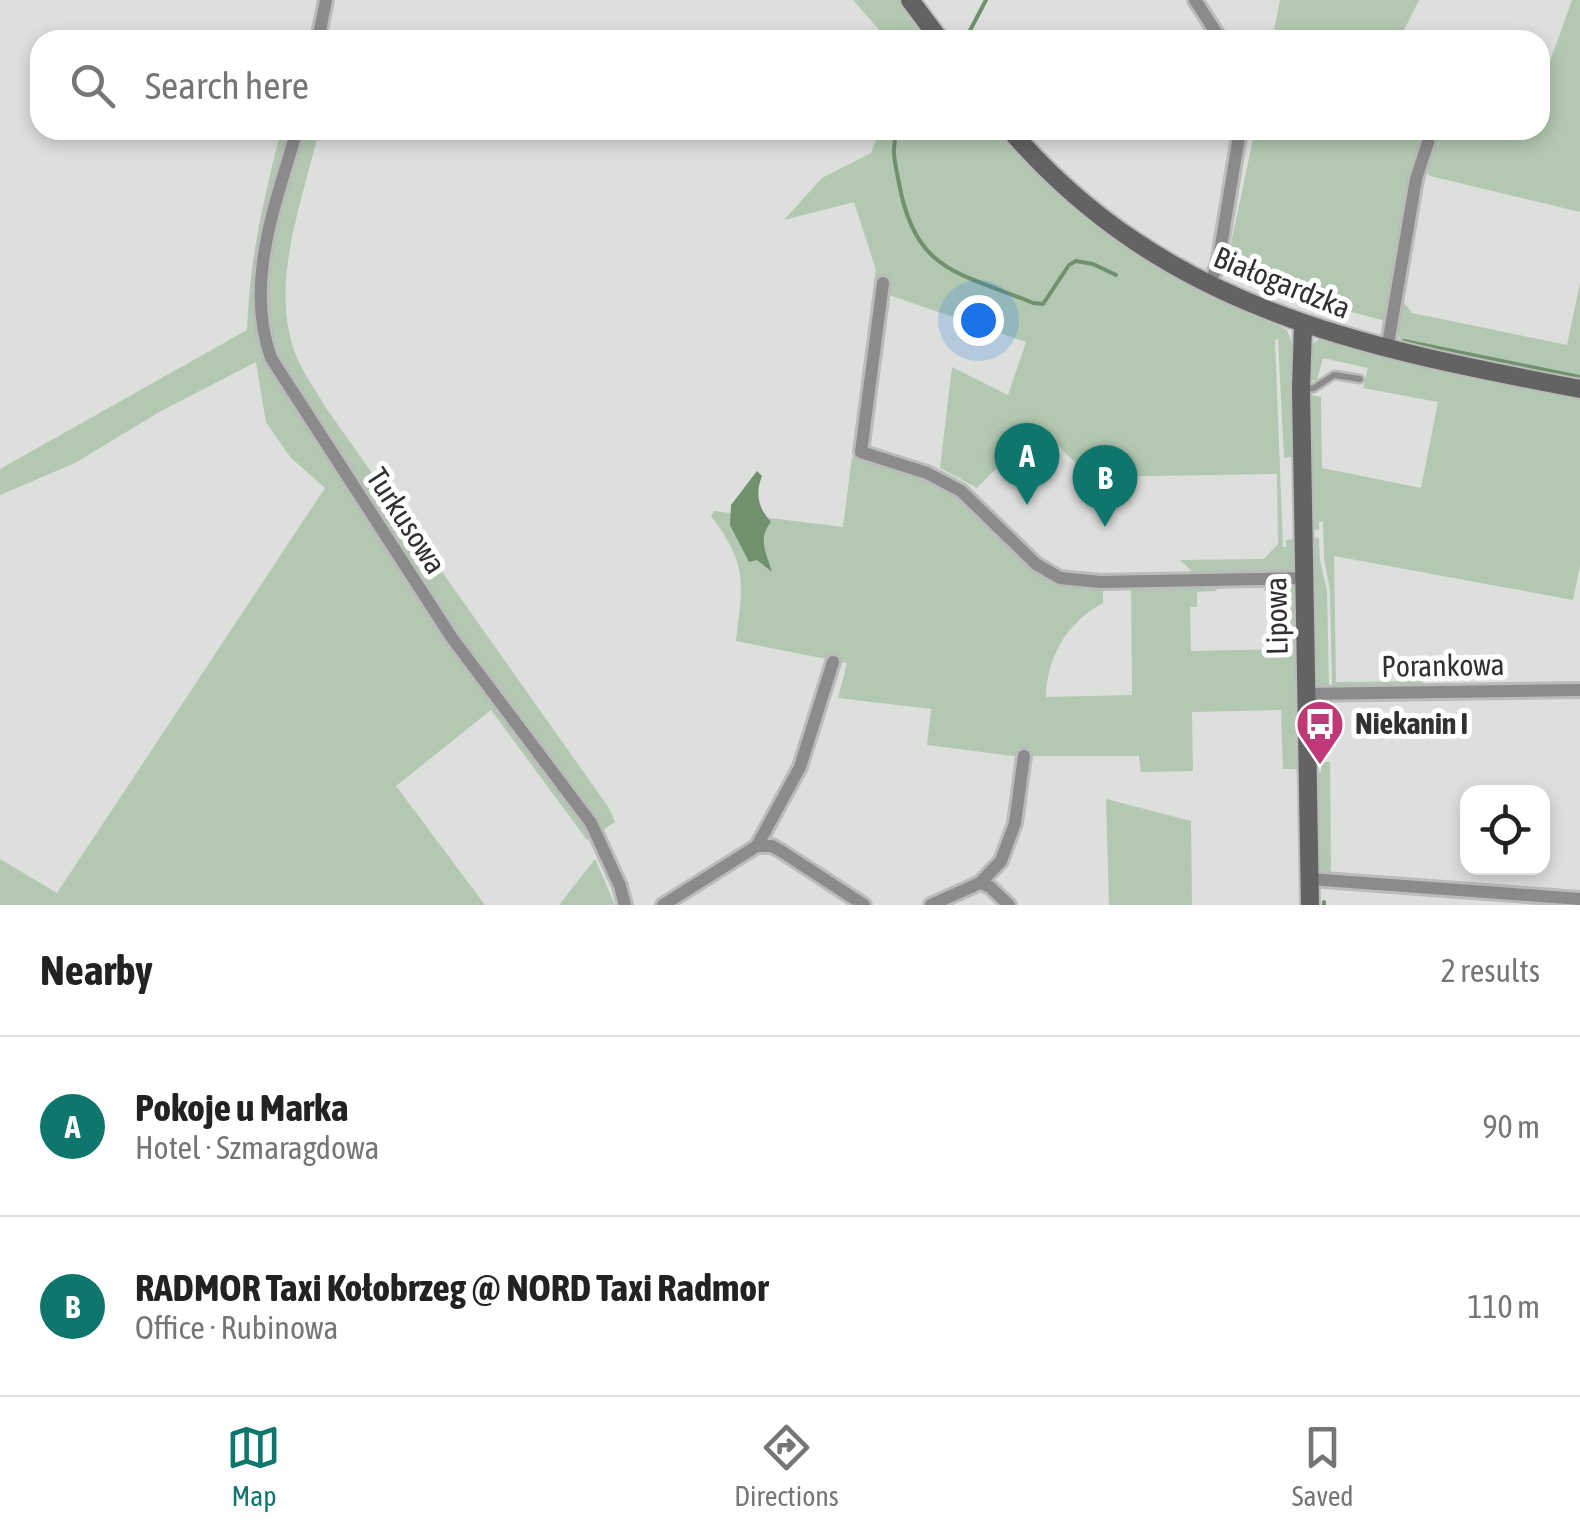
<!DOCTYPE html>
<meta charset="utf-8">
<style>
body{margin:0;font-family:"Asap Condensed",sans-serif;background:#f6f6f6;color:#222}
.controls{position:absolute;right:30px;bottom:30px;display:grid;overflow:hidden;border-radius:20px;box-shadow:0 5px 15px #0003}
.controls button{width:90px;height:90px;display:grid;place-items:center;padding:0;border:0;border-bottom:2px solid #e0e0e0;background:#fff;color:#222;font:50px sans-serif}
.you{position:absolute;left:978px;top:320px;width:35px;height:35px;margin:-25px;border:8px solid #fff;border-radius:50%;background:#1a73e8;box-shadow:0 0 0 15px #1a73e833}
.badge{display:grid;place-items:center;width:65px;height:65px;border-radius:50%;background:#0f766e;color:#fff;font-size:32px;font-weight:700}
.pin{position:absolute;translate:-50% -82px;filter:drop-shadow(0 2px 5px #0008)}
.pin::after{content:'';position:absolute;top:52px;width:35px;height:30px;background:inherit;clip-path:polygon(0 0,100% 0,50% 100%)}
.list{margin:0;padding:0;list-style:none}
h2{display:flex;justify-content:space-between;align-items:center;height:130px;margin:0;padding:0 40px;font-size:42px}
h2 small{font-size:32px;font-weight:400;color:#767676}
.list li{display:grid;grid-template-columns:65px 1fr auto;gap:30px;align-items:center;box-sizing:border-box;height:180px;padding:0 40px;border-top:2px solid #e0e0e0}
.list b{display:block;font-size:38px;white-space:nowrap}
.list p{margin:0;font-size:32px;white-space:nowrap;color:#767676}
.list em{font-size:32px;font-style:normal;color:#767676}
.icon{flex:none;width:55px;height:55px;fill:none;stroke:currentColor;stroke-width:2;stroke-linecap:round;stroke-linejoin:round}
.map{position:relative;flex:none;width:1580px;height:905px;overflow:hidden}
.search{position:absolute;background:#fff;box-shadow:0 5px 15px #0003;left:30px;right:30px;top:30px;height:110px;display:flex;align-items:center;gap:25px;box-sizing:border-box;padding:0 35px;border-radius:30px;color:#767676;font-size:38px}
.sheet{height:490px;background:#fff}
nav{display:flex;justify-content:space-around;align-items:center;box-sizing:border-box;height:140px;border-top:2px solid #e0e0e0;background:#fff;font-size:28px;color:#767676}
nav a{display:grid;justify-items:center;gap:5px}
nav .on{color:#0f766e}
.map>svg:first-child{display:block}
</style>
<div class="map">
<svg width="1580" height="905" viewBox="0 0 1580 905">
<rect width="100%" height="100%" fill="#dddfdc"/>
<!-- green -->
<path fill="#b2c8b0" d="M 853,0 L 902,0 L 932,40 L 888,40 Z
M 1280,0 L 1419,0 L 1401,36 L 1410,40 L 1272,40 Z
M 1572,0 L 1580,0 L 1580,212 L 1430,176 L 1425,170 L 1435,130 L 1540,130 L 1540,89 Z
M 281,130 L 319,130 C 303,200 269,282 295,353 C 302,372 316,390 326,408 L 609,808 L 615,822 L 587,840 L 491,710 L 396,786 L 485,905 L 0,905 L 0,859 L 57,893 L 325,488 L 290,457 L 266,422 L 256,362 L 161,411 L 75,463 L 0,495 L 0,469 L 247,330 C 249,261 264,197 281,130 Z
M 880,130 L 1001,130 L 1037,170 L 1206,291 L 1287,330 L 1293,346 L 1296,456 L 1284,458 L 1278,339 L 1275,340 L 1283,547 L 1286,547 L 1286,540 L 1297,539 L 1298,568 L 1285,575 L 1197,576 L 1180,560 L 1264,559 L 1278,544 L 1277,474 L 1090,477 L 1038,426 L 977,488 L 940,468 L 952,367 L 1008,395 L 1026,342 L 886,294 L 886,282 L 874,281 L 876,270 L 854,202 L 784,220 L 822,178 L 871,153 Z
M 1255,130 L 1429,130 L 1385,321 L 1297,297 L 1226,267 Z
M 1580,283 L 1580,383 L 1401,344 L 1398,333 L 1402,300 L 1412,313 L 1567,345 Z
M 1321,338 L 1415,364 L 1580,396 L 1580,565 L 1573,600 L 1334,556 L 1336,682 L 1423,681 L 1424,687 L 1332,686 L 1330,590 L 1324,559 L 1323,521 L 1319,522 L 1319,530 L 1309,530 L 1310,395 L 1321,397 L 1322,468 L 1421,488 L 1438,402 L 1363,388 L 1368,368 L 1323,358 L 1317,380 L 1309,381 L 1309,346 Z
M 852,457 L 935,481 L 965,498 L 1057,582 L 1103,587 L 1103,603 C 1067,622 1047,657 1046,697 L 1132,695 L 1131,585 L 1220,583 L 1216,591 L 1197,592 L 1197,607 L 1190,607 L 1191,651 L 1280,649 L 1279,605 L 1264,590 L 1268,582 L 1299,587 L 1302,769 L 1283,769 L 1281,710 L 1192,712 L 1193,771 L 1141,772 L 1139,756 L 1013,756 L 927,745 L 931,709 L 838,698 L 847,663 L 736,641 C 743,582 748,565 711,516 L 714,511 L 843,527 Z
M 1309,538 L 1319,538 L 1320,560 L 1327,591 L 1329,687 L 1312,685 Z
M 1321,762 L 1330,762 L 1331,873 L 1315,870 L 1314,772 L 1321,772 Z
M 1106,799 L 1191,821 L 1192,905 L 1109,905 Z
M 595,859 L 615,905 L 559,905 Z"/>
<!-- water -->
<path fill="#71916e" d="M 757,471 L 762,476 C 755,493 758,508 771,522 C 757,538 767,555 772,572 L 757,560 L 749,562 L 730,525 L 731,505 Z"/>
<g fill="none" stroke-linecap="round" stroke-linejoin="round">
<!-- stream -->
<path stroke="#71916e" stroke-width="4" d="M 965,40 L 986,0
M 897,130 C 891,150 895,163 899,183 C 915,273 959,272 1033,303 L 1043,304 L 1069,265 L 1076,261 L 1093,264 L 1116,275
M 1404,341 L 1580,377
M 1324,902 L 1324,905"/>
<!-- lane casing -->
<g stroke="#babcba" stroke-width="11">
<path id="lane" d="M 1306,389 L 1314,388 L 1334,375 L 1360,379"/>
</g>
<!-- street casing -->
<g stroke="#babcba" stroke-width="18">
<path id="street" d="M 1195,0 L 1221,40
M 318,40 L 326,0
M 297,130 C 276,203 244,282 271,358 L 452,638 L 591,823 L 620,886 L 625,905
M 883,283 L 861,452 L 927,473 L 961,491 L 1036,564 L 1060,578 L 1100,582 L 1304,578
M 1209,285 L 1218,264 L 1240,130
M 1387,350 L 1416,179 L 1432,130
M 1306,694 L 1580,690
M 757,846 L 772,846 L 781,851 L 864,905
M 1310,879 L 1580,899
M 980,883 L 1001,861 L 1015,823 L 1024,756
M 663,905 L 757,846 L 800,767 L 833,662
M 931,905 L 980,883 L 990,887 L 1009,905"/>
</g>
<!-- secondary casing -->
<g stroke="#babcba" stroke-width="22">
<path id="secondary" d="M 910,0 L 940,40
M 1010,130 C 1164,309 1360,347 1580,389
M 1303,326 L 1301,389 L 1310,905"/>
</g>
<!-- lane -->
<use href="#lane" stroke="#8a8b8a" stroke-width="6"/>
<!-- street -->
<use href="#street" stroke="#8a8b8a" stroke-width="12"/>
<!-- secondary -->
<use href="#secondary" stroke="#626362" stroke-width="18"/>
</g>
<!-- icons -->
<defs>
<g id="bus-pin" transform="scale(2.5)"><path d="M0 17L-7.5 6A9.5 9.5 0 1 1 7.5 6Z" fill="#c03877" stroke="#fff"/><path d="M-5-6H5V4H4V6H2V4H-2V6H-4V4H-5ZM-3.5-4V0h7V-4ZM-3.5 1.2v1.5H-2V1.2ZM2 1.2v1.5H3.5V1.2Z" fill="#fff"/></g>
</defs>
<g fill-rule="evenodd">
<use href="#bus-pin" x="1320" y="724"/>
</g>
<g text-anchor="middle" stroke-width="10" stroke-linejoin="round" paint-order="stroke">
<!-- street labels -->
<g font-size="30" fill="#303130" stroke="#fff">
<text transform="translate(1282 283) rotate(22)" y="10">Białogardzka</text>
<text transform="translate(406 521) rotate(57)" y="10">Turkusowa</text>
<text transform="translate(1277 616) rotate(-91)" y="10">Lipowa</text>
<text transform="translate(1443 666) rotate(-1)" y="10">Porankowa</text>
</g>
<!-- poi labels -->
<g font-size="30" font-weight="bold" fill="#303130" stroke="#fff" text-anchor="start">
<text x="1355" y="734">Niekanin I</text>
</g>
</g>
</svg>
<div class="controls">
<button><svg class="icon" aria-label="locate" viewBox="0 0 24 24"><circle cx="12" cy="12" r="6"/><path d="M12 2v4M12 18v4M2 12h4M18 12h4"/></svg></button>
</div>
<div class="you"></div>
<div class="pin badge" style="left:1027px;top:505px">A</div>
<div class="pin badge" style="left:1105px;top:527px">B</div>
<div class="search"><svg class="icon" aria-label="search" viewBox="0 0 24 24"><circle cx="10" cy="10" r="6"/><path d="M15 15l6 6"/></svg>Search here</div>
</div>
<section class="sheet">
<h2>Nearby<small>2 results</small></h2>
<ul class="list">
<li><span class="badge">A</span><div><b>Pokoje u Marka</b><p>Hotel · Szmaragdowa</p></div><em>90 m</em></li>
<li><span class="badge">B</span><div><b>RADMOR Taxi Kołobrzeg @ NORD Taxi Radmor</b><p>Office · Rubinowa</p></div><em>110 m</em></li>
</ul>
</section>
<nav>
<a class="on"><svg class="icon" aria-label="map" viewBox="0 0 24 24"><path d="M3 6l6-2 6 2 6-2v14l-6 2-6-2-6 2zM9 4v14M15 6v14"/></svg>Map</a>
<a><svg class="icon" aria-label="directions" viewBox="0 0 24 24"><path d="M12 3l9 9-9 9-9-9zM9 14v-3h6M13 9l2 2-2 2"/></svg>Directions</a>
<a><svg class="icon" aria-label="saved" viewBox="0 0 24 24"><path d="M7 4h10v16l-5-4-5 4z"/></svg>Saved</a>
</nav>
